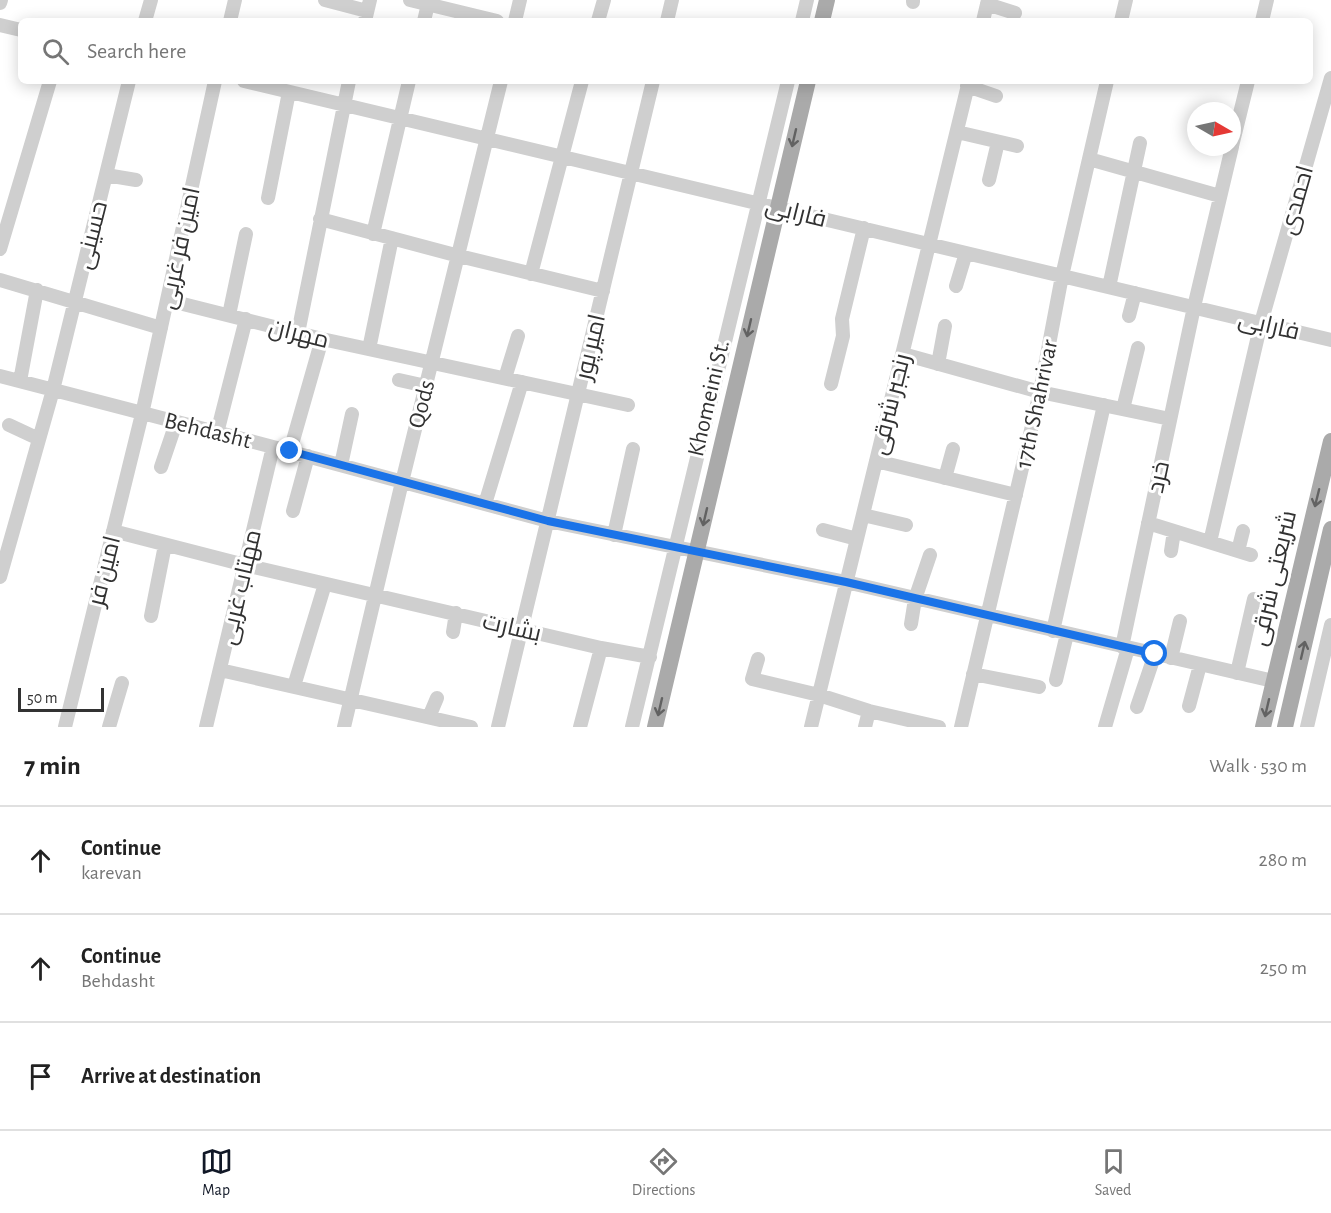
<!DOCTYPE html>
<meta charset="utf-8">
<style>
body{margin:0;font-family:"Alegreya Sans",Cairo,sans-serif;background:#f6f6f6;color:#222}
.compass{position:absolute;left:1187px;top:102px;width:54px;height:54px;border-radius:50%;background:#fff;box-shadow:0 3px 15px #0003;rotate:99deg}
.scale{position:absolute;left:18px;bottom:15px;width:86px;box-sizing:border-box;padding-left:6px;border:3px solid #323232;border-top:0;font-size:16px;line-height:21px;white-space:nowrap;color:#323232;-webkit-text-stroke:4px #fff;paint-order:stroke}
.stop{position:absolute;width:18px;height:18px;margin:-14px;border:4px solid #1a73e8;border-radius:50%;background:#fff}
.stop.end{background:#1a73e8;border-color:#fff;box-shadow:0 2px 6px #0008}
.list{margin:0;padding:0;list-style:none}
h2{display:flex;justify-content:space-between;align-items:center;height:78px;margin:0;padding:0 24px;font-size:26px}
h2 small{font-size:20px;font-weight:400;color:#767676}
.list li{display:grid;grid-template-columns:39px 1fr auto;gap:18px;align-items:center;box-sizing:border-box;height:108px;padding:0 24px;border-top:2px solid #e0e0e0}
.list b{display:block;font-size:22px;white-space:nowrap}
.list p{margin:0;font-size:20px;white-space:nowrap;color:#767676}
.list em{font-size:20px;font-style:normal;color:#767676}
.icon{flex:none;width:33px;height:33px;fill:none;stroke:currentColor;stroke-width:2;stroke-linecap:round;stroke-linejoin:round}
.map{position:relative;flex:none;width:1331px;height:727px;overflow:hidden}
.search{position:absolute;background:#fff;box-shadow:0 3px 15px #0003;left:18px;right:18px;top:18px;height:66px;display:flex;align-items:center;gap:15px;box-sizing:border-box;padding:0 21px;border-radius:9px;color:#767676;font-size:22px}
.sheet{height:402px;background:#fff}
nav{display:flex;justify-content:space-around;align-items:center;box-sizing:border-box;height:84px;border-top:2px solid #e0e0e0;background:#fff;font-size:16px;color:#767676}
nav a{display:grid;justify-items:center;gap:3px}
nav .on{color:#111827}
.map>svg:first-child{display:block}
</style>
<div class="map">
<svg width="1331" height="727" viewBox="0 0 1331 727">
<rect width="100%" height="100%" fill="#fff"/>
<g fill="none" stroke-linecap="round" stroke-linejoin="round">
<!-- minor -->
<path stroke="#cfcfcf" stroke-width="14" d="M 325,0 L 367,11
M 410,0 L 497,21
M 913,2 L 913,0
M 0,3 L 1,0
M 987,4 L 1015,13
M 145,21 L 151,0
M 230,21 L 235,0
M 365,21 L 370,0
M 424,21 L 429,0
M 515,21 L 520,0
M 598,21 L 604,0
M 667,21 L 672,0
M 802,21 L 807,0
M 983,21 L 988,0
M 1121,21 L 1126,0
M 1262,21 L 1267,0
M 0,25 L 21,30
M 244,81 L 1331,340
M 967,86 L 996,96
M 957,132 L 1017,146
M 1232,146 L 1248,81
M 1089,159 L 1220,196
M 106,175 L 136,180
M 989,180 L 998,142
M 268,198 L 289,92
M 320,219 L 459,256 L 603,291
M 373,234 L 409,81
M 0,249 L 50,81
M 531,274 L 582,81
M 0,280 L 161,328
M 956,286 L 966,253
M 1109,287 L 1140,143
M 167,300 L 322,339 L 628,405
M 229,315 L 246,234
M 1129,316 L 1135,293
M 298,333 L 349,81
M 369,349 L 392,238
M 903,354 L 1040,392 L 1170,419
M 938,364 L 945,326
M 0,376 L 273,447 L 548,521 L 846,582 L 1273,681
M 505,378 L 518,336
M 399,380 L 426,386
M 20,381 L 37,290
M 831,384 L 843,336 L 842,319 L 864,228
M 1123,409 L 1138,348
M 9,425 L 39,439
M 217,433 L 246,319
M 290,451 L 322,339
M 876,461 L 1016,495
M 341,465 L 352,414
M 161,467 L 176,423
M 945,478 L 953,449
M 485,504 L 522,382
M 293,511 L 308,456
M 863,515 L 906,525
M 1148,523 L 1251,555
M 823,530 L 857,539
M 113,531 L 245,565 L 601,648 L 650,657
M 614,535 L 633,449
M 1210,542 L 1261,323 L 1331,78
M 1171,551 L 1174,531
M 1238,551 L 1243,531
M 0,577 L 53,390 L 129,81
M 151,616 L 165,545
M 911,624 L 915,599 L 930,555
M 1053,631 L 1104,405
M 453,632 L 456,613
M 1122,647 L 1194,307 L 1232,147
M 1171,658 L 1180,621
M 758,659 L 752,679 L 819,695 L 869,711 L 939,727
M 220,670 L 471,727
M 1237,673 L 1254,599
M 973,674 L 1039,687
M 1056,680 L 1067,634
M 294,686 L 325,584
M 1189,706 L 1200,665
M 1137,707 L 1155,654
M 429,717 L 437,698
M 65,727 L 142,414 L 215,81
M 109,727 L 122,683
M 206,727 L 273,447
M 344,727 L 402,482 L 501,81
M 498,727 L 653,81
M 580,727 L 601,648
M 632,727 L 788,81
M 811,727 L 969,81
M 865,727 L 869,711
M 961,727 L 1040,392 L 1062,276 L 1107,81
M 1105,727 L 1128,648
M 1307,727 L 1331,625"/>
<!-- major -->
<path stroke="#aaa" stroke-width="16" d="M 822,21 L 827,0
M 655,727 L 808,81
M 1263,727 L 1331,441
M 1285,727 L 1331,529"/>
</g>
<!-- one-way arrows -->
<defs><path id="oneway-shaft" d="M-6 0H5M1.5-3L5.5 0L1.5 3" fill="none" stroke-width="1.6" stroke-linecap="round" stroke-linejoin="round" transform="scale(1.5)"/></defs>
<g stroke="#626262">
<use href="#oneway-shaft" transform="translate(794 138) rotate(103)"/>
<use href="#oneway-shaft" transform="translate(749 328) rotate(103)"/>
<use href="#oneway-shaft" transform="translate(1317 498) rotate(104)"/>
<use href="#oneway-shaft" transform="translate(705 517) rotate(103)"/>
<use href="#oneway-shaft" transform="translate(1303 650) rotate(-77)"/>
<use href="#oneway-shaft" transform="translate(660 707) rotate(103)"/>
<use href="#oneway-shaft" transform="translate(1267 708) rotate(103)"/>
</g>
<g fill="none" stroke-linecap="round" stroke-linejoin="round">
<!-- route -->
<path stroke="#1a73e8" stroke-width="8" d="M 290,451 L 548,521 L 846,582 L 1155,654"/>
</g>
<g text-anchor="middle" stroke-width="6" stroke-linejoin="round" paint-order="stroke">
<!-- street labels -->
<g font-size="24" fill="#323232" stroke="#fff">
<text transform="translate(1296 200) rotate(-74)" y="8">احمدی</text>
<text transform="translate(796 212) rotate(14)" y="8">فارابی</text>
<text transform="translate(91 235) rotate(-76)" y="8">حسینی</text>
<text transform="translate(179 248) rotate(-78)" y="8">امین فر غربی</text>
<text transform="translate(1269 325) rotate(13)" y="8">فارابی</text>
<text transform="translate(299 333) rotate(14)" y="8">مهران</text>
<text transform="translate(590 347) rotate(-77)" y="8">امیر پور</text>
<text transform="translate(708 398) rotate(-77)" y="8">Khomeini St.</text>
<text transform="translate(421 404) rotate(-76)" y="8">Qods</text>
<text transform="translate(890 404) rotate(-76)" y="8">رنجبر شرقی</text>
<text transform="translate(1036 404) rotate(-78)" y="8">17th Shahrivar</text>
<text transform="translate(208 430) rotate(14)" y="8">Behdasht</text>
<text transform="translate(1158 477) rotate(-78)" y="8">خرد</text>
<text transform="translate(104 571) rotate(-76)" y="8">امین فر</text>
<text transform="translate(1273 578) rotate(-77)" y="8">شریعتی شرقی</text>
<text transform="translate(240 587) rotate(-77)" y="8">مهتاب غربی</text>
<text transform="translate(512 627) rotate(13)" y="8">بشارت</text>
</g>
</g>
</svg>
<svg class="compass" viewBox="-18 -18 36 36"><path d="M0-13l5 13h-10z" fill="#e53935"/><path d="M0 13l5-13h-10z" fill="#767676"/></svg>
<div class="scale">50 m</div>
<div class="stop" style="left:1155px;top:654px"></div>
<div class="stop end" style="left:290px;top:451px"></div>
<div class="search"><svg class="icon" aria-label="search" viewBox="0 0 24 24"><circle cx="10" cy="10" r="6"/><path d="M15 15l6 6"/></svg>Search here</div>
</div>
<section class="sheet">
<h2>7 min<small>Walk · 530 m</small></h2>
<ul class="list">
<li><svg class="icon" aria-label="ahead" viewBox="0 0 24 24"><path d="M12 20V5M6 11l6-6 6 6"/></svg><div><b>Continue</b><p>karevan</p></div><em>280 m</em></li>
<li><svg class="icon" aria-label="ahead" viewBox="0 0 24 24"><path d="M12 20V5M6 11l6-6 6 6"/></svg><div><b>Continue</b><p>Behdasht</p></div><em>250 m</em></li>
<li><svg class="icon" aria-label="arrive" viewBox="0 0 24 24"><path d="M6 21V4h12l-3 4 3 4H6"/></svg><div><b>Arrive at destination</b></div></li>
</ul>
</section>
<nav>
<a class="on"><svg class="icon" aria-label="map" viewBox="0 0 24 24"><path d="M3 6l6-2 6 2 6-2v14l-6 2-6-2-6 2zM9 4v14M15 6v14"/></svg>Map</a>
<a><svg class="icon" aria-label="directions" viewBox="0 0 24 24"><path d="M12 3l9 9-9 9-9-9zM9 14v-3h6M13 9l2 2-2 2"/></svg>Directions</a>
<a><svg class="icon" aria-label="saved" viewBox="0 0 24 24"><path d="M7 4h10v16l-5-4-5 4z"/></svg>Saved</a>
</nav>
